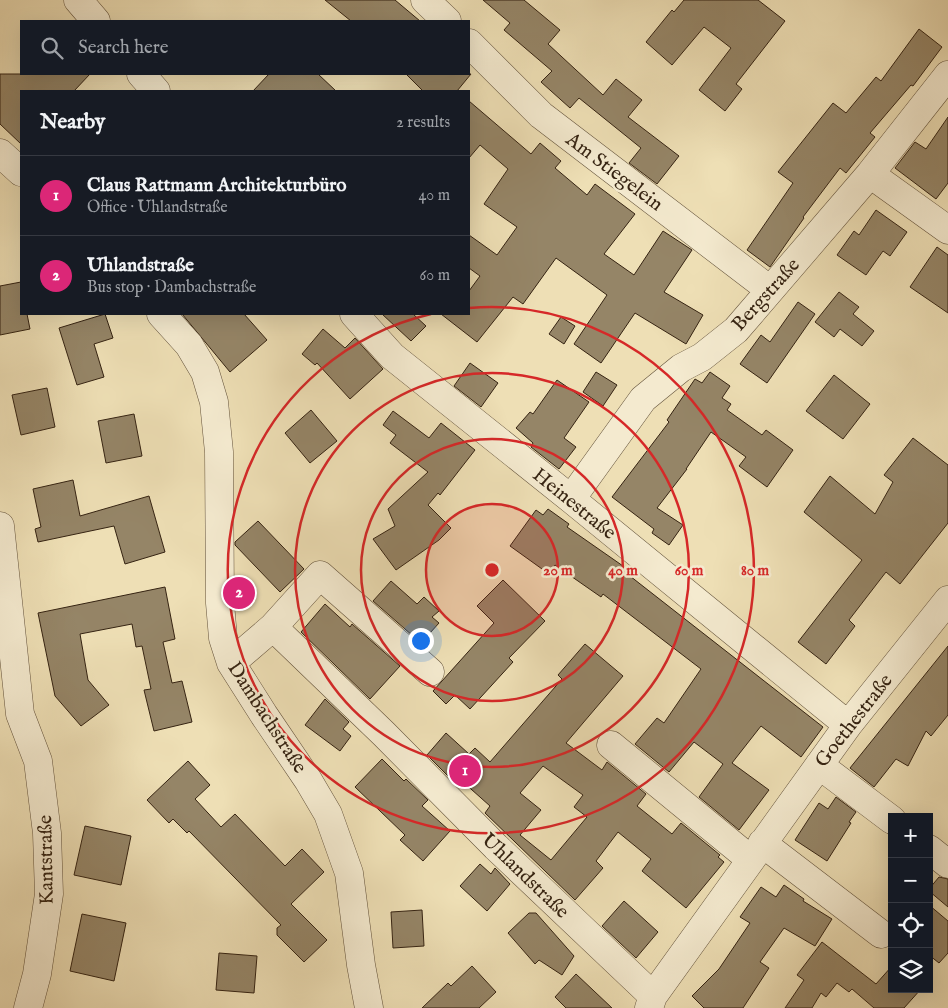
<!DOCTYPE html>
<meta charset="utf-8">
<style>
body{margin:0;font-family:"IM FELL English",serif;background:#242831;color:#f1f3f6}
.controls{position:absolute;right:15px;bottom:15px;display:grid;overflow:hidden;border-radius:0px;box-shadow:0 5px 20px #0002}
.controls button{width:45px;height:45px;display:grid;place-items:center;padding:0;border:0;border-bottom:1px solid #363941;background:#171b24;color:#f1f3f6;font:25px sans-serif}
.you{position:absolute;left:420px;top:640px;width:18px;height:18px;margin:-12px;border:4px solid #fff;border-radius:50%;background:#1a73e8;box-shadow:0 0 0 8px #1a73e833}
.badge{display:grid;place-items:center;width:32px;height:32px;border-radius:50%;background:#db2777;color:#fff;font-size:16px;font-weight:700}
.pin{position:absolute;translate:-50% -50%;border:2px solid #fff;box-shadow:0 1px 5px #0006}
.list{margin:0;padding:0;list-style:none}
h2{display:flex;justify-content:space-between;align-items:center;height:65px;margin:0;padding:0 20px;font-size:21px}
h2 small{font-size:16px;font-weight:400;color:#9ea1a6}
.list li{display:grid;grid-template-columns:32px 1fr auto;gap:15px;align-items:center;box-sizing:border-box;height:80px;padding:0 20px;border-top:1px solid #363941}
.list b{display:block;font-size:19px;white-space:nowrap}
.list p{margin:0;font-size:16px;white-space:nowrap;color:#9ea1a6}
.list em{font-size:16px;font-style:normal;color:#9ea1a6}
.icon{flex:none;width:28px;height:28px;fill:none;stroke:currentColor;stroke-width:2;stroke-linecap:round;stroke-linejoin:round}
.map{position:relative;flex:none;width:948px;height:1008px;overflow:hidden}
.search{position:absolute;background:#171b24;box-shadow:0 5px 20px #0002;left:20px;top:20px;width:450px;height:55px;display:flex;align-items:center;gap:12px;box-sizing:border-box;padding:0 18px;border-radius:0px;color:#9ea1a6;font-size:19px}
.panel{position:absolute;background:#171b24;box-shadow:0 5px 20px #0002;left:20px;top:90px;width:450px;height:225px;border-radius:0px}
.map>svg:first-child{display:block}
</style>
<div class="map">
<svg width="948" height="1008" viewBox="0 0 948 1008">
<rect width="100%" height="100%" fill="#eedfb5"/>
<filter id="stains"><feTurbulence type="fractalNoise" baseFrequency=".004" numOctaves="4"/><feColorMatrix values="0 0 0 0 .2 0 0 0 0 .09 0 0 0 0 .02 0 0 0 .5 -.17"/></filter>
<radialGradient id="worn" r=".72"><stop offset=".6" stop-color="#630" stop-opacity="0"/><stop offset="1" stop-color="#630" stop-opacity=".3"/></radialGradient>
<!-- building -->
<path fill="#958567" stroke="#352312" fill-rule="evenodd" d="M 325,0 L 395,0 L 420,21 L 351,21 Z
M 483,0 L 524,0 L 560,30 L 548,44 L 603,95 L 616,79 L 642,100 L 628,117 L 679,156 L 657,184 L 629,163 L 641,148 L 579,98 L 570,108 L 541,82 L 552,71 L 504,30 L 510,23 Z
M 684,0 L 758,0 L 785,21 L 736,84 L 742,89 L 725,111 L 699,90 L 731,48 L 704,27 L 672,65 L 646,42 L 672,10 L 674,12 Z
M 919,29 L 942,47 L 913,86 L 911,85 L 870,133 L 875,137 L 846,173 L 840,168 L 803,217 L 804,218 L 770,267 L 747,250 L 793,183 L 778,172 L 833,103 L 846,113 L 876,77 L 881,81 Z
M 0,74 L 90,74 L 74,91 L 21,91 L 21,144 L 0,124 Z
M 269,74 L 318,74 L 336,91 L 253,91 Z
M 406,74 L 471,74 L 457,91 L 423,91 Z
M 469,101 L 531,154 L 540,143 L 561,161 L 555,168 L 587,195 L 595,184 L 635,214 L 604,254 L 634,275 L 663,231 L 692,250 L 664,292 L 703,315 L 686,344 L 635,313 L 601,363 L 574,344 L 607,295 L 556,258 L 523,304 L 513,297 L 477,342 L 441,314 L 469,314 L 469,291 L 480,276 L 469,268 L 469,235 L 497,255 L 517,227 L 484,204 L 508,169 L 480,145 L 469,158 Z
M 948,117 L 948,183 L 936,199 L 895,168 L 915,142 L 926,149 Z
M 876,210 L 907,232 L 890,256 L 883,251 L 866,275 L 837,255 L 854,231 L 859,235 Z
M 937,247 L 948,255 L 948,313 L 910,287 Z
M 21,282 L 21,314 L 27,314 L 30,329 L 0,335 L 0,286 Z
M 839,292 L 859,307 L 853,314 L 874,331 L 862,346 L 840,329 L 834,337 L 815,322 Z
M 798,302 L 815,314 L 767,383 L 740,364 L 761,335 L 770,342 Z
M 105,314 L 113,338 L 94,344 L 104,377 L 77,385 L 59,328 Z
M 182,314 L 244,314 L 267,340 L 230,372 Z
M 382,314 L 413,314 L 426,326 L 411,341 Z
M 561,317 L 575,326 L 564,344 L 549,334 Z
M 323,329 L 345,348 L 355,338 L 383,369 L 350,399 L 317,363 L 315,365 L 302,354 Z
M 470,363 L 498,383 L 481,407 L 454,386 Z
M 596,372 L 617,385 L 603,406 L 583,392 Z
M 710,372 L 730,386 L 722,398 L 731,404 L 727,410 L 762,435 L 766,430 L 793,450 L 767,487 L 739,466 L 746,457 L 711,432 L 686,469 L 687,469 L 657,508 L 683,525 L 669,545 L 652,533 L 654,529 L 612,497 L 669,422 L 667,420 L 695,379 L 702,383 Z
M 834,375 L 870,404 L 843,439 L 806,411 Z
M 557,380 L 589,402 L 564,438 L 576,447 L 559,469 L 531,447 L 533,443 L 516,428 L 530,412 L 533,414 Z
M 47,388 L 55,427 L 21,435 L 12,395 Z
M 311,410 L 337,441 L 310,463 L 285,433 Z
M 393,411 L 429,438 L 441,423 L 475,450 L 440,495 L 438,493 L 428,505 L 451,528 L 439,540 L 396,570 L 373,539 L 395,526 L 388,509 L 428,472 L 390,443 L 396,435 L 383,425 Z
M 134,414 L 142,456 L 106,463 L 98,421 Z
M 913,438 L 948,465 L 948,523 L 900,584 L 886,572 L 849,620 L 855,626 L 826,664 L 798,642 L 862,560 L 804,512 L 830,476 L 875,514 L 893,482 L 884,475 Z
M 73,480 L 80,516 L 149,496 L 165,552 L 125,564 L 114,526 L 38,542 L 35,529 L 41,527 L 33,489 Z
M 548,509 L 569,524 L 567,527 L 623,566 L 621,569 L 823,727 L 801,757 L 761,726 L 732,763 L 769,790 L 739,830 L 699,797 L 723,764 L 694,742 L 669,772 L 635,744 L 657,718 L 664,723 L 701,669 L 603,594 L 601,597 L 555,565 L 549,574 L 510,546 L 536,510 L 543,515 Z
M 258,521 L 304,569 L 280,592 L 235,545 L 235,542 Z
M 503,580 L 545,621 L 509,658 L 513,662 L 470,709 L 455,695 L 446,704 L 433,691 L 494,623 L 477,606 Z
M 391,581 L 417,604 L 424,597 L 439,611 L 432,617 L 439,623 L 421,643 L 373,601 Z
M 165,587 L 175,639 L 163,642 L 172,683 L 182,681 L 192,722 L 154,731 L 144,690 L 151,689 L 142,646 L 136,647 L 132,624 L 80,634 L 88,680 L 109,705 L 81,726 L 55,696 L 38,613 Z
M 325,604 L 350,627 L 352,624 L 400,666 L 370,699 L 301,632 Z
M 585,644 L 623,676 L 566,743 L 602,770 L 607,762 L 646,794 L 637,806 L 672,834 L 681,823 L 720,855 L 718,857 L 724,862 L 686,908 L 642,871 L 651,859 L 618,832 L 596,861 L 603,868 L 575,900 L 485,813 L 490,806 L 453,773 L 449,777 L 427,755 L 446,733 L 469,754 L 475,748 L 490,762 L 562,679 L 558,675 ZM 543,766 L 583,795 L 574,807 L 587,817 L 551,860 L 520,835 L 541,810 L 520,793 Z
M 948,646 L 948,715 L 931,736 L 926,731 L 908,766 L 896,759 L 874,787 L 850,768 Z
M 325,699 L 349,722 L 343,729 L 351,736 L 340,751 L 305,725 Z
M 382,759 L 404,781 L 406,779 L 428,800 L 422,806 L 450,831 L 423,861 L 400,840 L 405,835 L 355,787 Z
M 188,761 L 210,785 L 195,799 L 221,827 L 235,814 L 285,866 L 302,849 L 324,872 L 291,904 L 327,940 L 304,962 L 277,935 L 277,928 L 281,925 L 189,831 L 187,833 L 173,819 L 169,823 L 147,800 Z
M 836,797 L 856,812 L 849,822 L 851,823 L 827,861 L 795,840 L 819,803 L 828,809 Z
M 85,826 L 131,836 L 121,885 L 74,875 Z
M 480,864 L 491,874 L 495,868 L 510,884 L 487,911 L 460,886 Z
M 939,877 L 948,879 L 948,907 L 929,891 L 929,889 Z
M 784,885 L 804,899 L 803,901 L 832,919 L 815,946 L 784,928 L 760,962 L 769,968 L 743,1008 L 704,1008 L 692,996 L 719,969 L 750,923 L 740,917 L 761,887 L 776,897 Z
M 624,901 L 658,932 L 636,958 L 602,926 Z
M 929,905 L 948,921 L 948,953 L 939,963 L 929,955 Z
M 422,910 L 424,946 L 393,948 L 391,912 Z
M 529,913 L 536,913 L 574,956 L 562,975 L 539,960 L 535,964 L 508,933 Z
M 82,914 L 126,923 L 114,981 L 70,971 Z
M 822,942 L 876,984 L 892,966 L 892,989 L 921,989 L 904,1008 L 874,1008 L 852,989 L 849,992 L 837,983 L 826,997 L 821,993 L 812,1008 L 785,1008 L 804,980 L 797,975 Z
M 219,953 L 257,956 L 254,993 L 216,990 Z
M 472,966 L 496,992 L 479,1008 L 422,1008 L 448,983 L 451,986 Z
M 576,974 L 612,1008 L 566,1008 L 555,997 Z"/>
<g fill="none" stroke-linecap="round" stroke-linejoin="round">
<!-- minor casing -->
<g stroke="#63523b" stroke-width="29">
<path id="minor" d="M 78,0 L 96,21
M 425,0 L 447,21
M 469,43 L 541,115 L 770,290
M 141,74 L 156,91
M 0,153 L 21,172
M 870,174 L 948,230
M 161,314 L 189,345 L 205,372 L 214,402 L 219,452 L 220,603 L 223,638 L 231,663 L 264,715 L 308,780 L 328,814 L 349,873 L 361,965 L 369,1008
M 354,314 L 392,356 L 571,499 L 848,725
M 571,499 L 643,399 L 681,368 L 702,357 L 736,330 L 870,174 L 948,75
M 0,526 L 20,714 L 38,761 L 47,833 L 49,894 L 37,974 L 28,1008
M 273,627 L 384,734 L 496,847 L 653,996
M 231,663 L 273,627 L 320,575 L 430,672
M 611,745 L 750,859
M 819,765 L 892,820
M 762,843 L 881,934
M 929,849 L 948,864
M 649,1008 L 653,996 L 848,725 L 948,600"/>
</g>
<!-- minor -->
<use href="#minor" stroke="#f4eacf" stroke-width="28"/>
</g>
<!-- distance rings -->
<circle cx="492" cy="570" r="66" fill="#d62828" fill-opacity=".12"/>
<g fill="none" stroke="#d62828" stroke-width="2.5">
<circle cx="492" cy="570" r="66"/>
<circle cx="492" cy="570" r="131"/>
<circle cx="492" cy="570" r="197"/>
<path d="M469 308A263 263 0 1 1 431 314"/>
</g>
<g text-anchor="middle" stroke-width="5" stroke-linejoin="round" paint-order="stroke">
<!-- street labels -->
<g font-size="20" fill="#352312" stroke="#f4eacf">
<text transform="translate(615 171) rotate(37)" y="7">Am Stiegelein</text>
<text transform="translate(765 294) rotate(-48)" y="7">Bergstraße</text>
<text transform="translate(575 503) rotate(39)" y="7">Heinestraße</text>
<text transform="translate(268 717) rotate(57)" y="7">Dambachstraße</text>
<text transform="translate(853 720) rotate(-52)" y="7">Goethestraße</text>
<text transform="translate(45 860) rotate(-91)" y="7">Kantstraße</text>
<text transform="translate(526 875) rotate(44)" y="7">Uhlandstraße</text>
</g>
</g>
<circle cx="492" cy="570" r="8" fill="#d62828" stroke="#f4eacf" stroke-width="2.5"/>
<g font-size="15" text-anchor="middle" font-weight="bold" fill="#d62828" stroke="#f4eacf" stroke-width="5" stroke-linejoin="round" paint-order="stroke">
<text x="558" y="575">20 m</text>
<text x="623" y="575">40 m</text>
<text x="689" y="575">60 m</text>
<text x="755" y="575">80 m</text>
</g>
<rect width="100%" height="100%" filter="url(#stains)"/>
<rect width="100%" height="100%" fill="url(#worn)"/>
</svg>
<div class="controls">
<button>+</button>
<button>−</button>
<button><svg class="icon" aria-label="locate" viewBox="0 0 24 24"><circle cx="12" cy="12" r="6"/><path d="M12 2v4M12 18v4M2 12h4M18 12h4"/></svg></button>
<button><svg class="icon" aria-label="layers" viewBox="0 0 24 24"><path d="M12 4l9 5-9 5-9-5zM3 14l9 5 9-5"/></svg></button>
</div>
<div class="you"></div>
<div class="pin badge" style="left:465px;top:771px">1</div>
<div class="pin badge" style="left:239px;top:593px">2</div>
<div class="search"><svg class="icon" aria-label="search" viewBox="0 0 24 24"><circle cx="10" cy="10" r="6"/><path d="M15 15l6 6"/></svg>Search here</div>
<section class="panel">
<h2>Nearby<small>2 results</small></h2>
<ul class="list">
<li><span class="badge">1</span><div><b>Claus Rattmann Architekturbüro</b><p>Office · Uhlandstraße</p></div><em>40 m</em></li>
<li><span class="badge">2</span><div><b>Uhlandstraße</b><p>Bus stop · Dambachstraße</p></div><em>60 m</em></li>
</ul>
</section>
</div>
